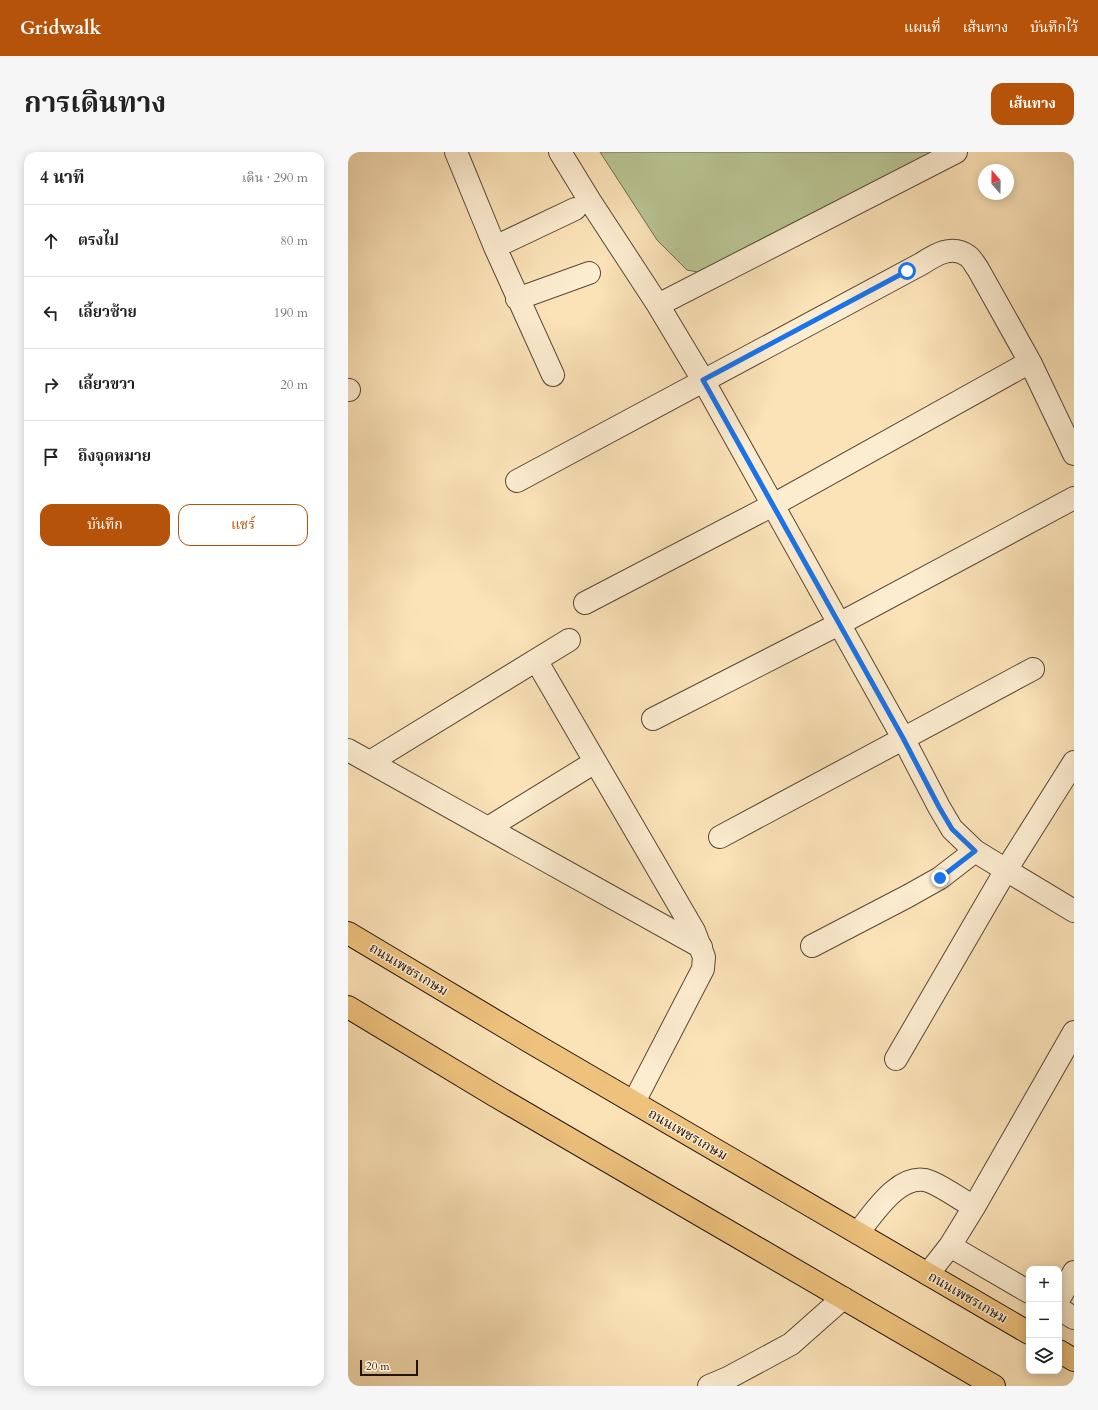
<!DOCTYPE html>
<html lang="th">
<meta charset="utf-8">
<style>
body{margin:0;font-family:Cardo,"Noto Serif Thai",serif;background:#f6f6f6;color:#222}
.controls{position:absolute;right:12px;bottom:12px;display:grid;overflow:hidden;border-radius:8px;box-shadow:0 2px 10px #0003}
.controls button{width:36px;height:36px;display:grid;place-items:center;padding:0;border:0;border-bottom:1px solid #e0e0e0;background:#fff;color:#222;font:20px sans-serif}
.compass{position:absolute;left:630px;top:12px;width:36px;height:36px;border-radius:50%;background:#fff;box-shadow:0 2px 10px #0003;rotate:340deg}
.scale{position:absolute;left:12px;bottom:10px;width:58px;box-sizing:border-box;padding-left:4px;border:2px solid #21140e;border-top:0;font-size:11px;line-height:14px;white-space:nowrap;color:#21140e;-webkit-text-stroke:3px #fcecd0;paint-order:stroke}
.stop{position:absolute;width:12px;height:12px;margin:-9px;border:3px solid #1a73e8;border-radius:50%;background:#fff}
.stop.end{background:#1a73e8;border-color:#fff;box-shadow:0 1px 4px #0008}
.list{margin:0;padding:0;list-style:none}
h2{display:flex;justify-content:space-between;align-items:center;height:52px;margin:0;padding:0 16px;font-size:17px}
h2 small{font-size:13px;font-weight:400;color:#767676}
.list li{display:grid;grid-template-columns:26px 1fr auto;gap:12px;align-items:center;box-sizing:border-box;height:72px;padding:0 16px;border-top:1px solid #e0e0e0}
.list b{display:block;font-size:15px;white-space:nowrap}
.list em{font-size:13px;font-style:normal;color:#767676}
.actions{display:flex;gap:8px;padding:12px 16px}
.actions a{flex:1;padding:9px 0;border:1px solid #b45309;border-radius:12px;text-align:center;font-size:14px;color:#b45309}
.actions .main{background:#b45309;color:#fff}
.icon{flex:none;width:22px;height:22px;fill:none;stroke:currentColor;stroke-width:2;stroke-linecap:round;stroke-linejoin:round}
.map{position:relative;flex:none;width:726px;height:1234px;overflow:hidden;border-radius:12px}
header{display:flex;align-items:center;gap:24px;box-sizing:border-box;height:56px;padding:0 20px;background:#b45309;color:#fff}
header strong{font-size:19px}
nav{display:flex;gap:22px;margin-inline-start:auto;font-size:14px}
.intro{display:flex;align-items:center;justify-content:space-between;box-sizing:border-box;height:96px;padding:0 24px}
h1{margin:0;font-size:28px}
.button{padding:10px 18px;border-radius:12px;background:#b45309;color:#fff;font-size:14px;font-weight:700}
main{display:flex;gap:24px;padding:0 24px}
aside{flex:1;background:#fff;border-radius:12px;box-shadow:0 2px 10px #0003}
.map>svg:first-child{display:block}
</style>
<header>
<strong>Gridwalk</strong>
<nav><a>แผนที่</a><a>เส้นทาง</a><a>บันทึกไว้</a></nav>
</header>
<div class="intro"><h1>การเดินทาง</h1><a class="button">เส้นทาง</a></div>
<main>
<aside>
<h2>4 นาที<small>เดิน · 290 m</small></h2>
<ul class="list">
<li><svg class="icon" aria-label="ahead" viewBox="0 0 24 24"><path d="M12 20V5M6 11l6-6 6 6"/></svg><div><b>ตรงไป</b></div><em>80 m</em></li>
<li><svg class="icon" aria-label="left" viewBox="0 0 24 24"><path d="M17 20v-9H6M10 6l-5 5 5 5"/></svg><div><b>เลี้ยวซ้าย</b></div><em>190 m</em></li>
<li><svg class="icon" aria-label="right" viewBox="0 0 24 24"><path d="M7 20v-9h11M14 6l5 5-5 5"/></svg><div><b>เลี้ยวขวา</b></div><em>20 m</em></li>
<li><svg class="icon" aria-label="arrive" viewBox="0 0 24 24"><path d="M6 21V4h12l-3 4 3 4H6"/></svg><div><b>ถึงจุดหมาย</b></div></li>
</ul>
<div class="actions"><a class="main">บันทึก</a><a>แชร์</a></div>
</aside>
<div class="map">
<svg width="726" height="1234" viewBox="0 0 726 1234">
<rect width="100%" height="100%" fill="#fbe2b7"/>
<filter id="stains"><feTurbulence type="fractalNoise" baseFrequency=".005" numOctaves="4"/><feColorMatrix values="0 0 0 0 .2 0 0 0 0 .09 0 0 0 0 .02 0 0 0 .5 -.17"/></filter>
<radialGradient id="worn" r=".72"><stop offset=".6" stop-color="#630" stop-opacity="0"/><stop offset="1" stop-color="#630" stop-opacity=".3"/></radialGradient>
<!-- grass -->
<path fill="#b9c493" stroke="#6d6c50" d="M 252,0 L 598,0 L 360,122 L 339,118 L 309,88 Z"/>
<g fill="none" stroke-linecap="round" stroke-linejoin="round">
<!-- minor casing -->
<g stroke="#584838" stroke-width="24">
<path id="minor" d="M 108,0 L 147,95 L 205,223
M 212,0 L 242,49 L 310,153 L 355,228 L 555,586 L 591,655 L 604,677 L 627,699 L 592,726 L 560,744 L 464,794
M 147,95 L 227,57
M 169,147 L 241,121
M 310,153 L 608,0
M 0,238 L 1,238
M 169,329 L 573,112 C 587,103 604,92 620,104 C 624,107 627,113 630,117 L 682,210 L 726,302
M 237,451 L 425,353 L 682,210
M 188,508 L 346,779 L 356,805 L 355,817 L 286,950
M 305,567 L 491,472 L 726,346
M 0,598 L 353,795
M 22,610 L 221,488
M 140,676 L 247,610
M 372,685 L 685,517
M 627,699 L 658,718 L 726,610
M 548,907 L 658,718 L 726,759
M 510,1081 C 525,1062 553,1017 583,1030 C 597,1036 612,1047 626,1055
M 602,1094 L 681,1140
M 580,1122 L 602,1094 L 626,1055 L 726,880
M 711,1147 L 726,1120
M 711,1157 L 726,1166
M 361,1234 L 380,1226 L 443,1192 L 495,1146"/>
</g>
<!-- major casing -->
<g stroke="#21140e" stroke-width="24">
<path id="major" d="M 0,781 L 179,888 L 681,1181
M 0,855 L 146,943 L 646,1234
M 711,1199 L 726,1208"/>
</g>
<!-- minor -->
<use href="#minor" stroke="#fcecd0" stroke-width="22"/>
<!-- major -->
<use href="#major" stroke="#eec17c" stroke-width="22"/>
</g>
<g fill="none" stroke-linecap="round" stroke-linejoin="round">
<!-- route -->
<path stroke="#1a73e8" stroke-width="5" d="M 559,119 L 355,228 L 555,586 L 591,655 L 604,677 L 627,699 L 592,726"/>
</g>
<g text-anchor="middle" stroke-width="3" stroke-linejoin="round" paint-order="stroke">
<!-- street labels -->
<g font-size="14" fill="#21140e" stroke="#fcecd0">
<text transform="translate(61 817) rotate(31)" y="5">ถนนเพชรเกษม</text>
<text transform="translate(340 982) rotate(30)" y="5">ถนนเพชรเกษม</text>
<text transform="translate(620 1145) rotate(30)" y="5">ถนนเพชรเกษม</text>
</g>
</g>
<rect width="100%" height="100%" filter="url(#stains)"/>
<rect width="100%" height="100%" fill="url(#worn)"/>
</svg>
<div class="controls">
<button>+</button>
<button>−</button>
<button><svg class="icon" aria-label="layers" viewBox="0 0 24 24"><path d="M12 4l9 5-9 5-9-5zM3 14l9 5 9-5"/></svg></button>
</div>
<svg class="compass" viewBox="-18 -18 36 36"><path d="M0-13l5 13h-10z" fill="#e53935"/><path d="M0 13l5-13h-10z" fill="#767676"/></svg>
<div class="scale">20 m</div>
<div class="stop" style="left:559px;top:119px"></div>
<div class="stop end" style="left:592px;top:726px"></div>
</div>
</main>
